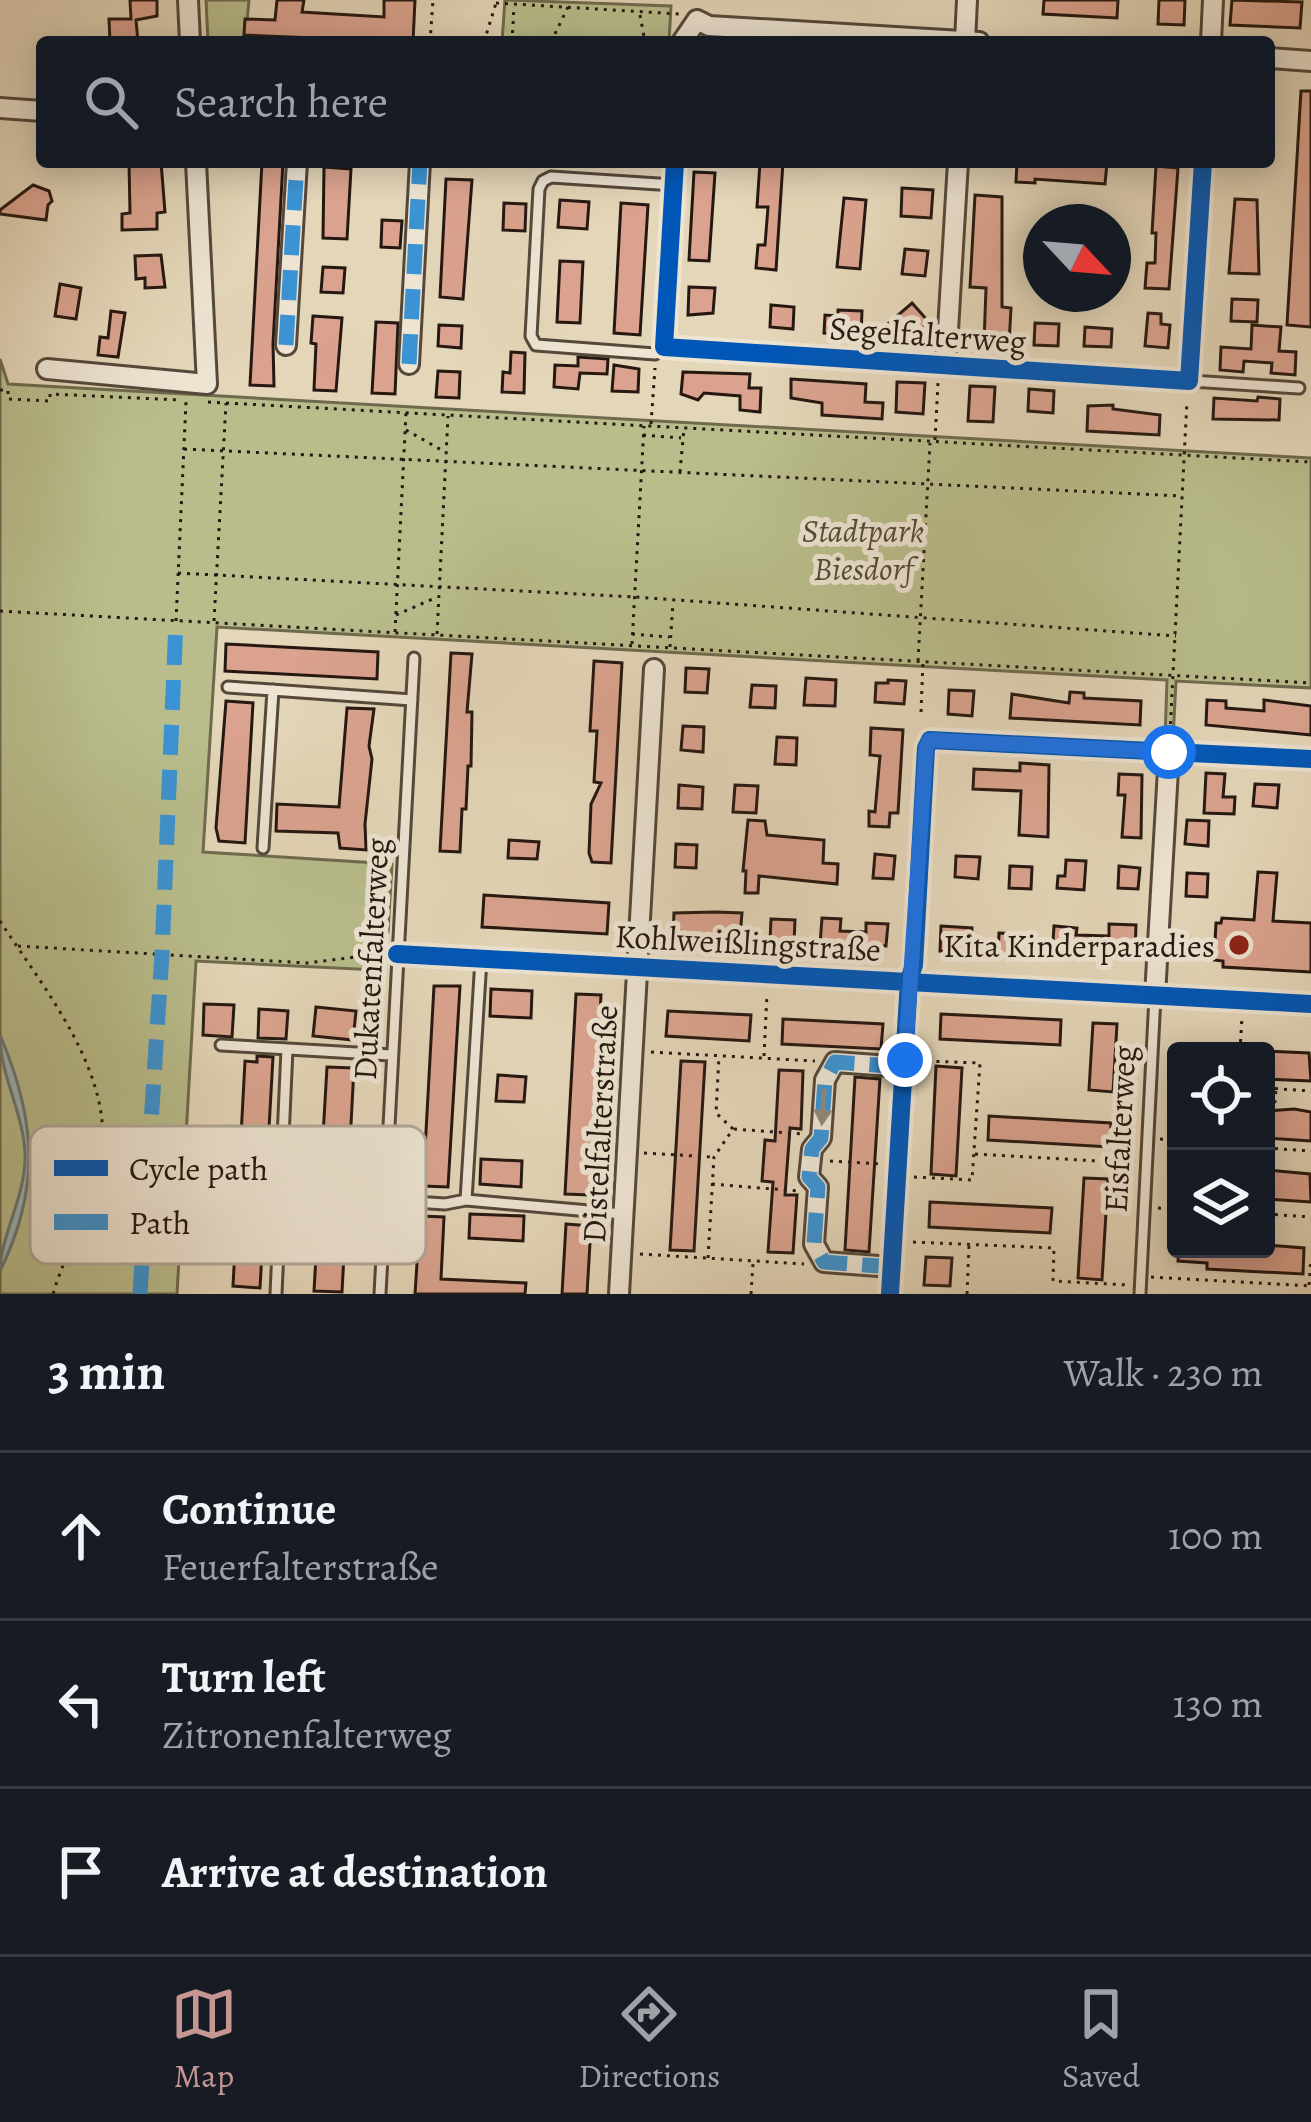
<!DOCTYPE html>
<meta charset="utf-8">
<style>
body{margin:0;font-family:Alegreya,serif;background:#20242c;color:#f1f3f6}
.controls{position:absolute;right:36px;bottom:36px;display:grid;overflow:hidden;border-radius:12px;box-shadow:0 6px 30px #0003}
.controls button{width:108px;height:108px;display:grid;place-items:center;padding:0;border:0;border-bottom:3px solid #363941;background:#171b24;color:#f1f3f6;font:60px sans-serif}
.compass{position:absolute;left:1023px;top:204px;width:108px;height:108px;border-radius:50%;background:#171b24;box-shadow:0 6px 30px #0003;rotate:116deg}
.stop{position:absolute;width:36px;height:36px;margin:-27px;border:9px solid #1a73e8;border-radius:50%;background:#fff}
.stop.end{background:#1a73e8;border-color:#fff;box-shadow:0 3px 12px #0008}
.list{margin:0;padding:0;list-style:none}
h2{display:flex;justify-content:space-between;align-items:center;height:156px;margin:0;padding:0 48px;font-size:51px}
h2 small{font-size:39px;font-weight:400;color:#9ea1a6}
.list li{display:grid;grid-template-columns:78px 1fr auto;gap:36px;align-items:center;box-sizing:border-box;height:168px;padding:0 48px;border-top:3px solid #363941}
.list b{display:block;font-size:45px;white-space:nowrap}
.list p{margin:0;font-size:39px;white-space:nowrap;color:#9ea1a6}
.list em{font-size:39px;font-style:normal;color:#9ea1a6}
.icon{flex:none;width:66px;height:66px;fill:none;stroke:currentColor;stroke-width:2;stroke-linecap:round;stroke-linejoin:round}
.map{position:relative;flex:none;width:1311px;height:1294px;overflow:hidden}
.search{position:absolute;background:#171b24;box-shadow:0 6px 30px #0003;left:36px;right:36px;top:36px;height:132px;display:flex;align-items:center;gap:30px;box-sizing:border-box;padding:0 42px;border-radius:12px;color:#9ea1a6;font-size:45px}
.sheet{height:660px;background:#171b24}
nav{display:flex;justify-content:space-around;align-items:center;box-sizing:border-box;height:168px;border-top:3px solid #363941;background:#171b24;font-size:33px;color:#9ea1a6}
nav a{display:grid;justify-items:center;gap:6px}
nav .on{color:#c59692}
.map>svg:first-child{display:block}
</style>
<div class="map">
<svg width="1311" height="1294" viewBox="0 0 1311 1294">
<rect width="100%" height="100%" fill="#e4d6b9"/>
<filter id="stains"><feTurbulence type="fractalNoise" baseFrequency=".00167" numOctaves="4"/><feColorMatrix values="0 0 0 0 .2 0 0 0 0 .09 0 0 0 0 .02 0 0 0 .5 -.17"/></filter>
<radialGradient id="worn" r=".72"><stop offset=".6" stop-color="#630" stop-opacity="0"/><stop offset="1" stop-color="#630" stop-opacity=".3"/></radialGradient>
<!-- green -->
<path fill="#b9bd8c" stroke="#6f6a4e" stroke-width="3" d="M 206,0 L 249,0 L 245,42 L 208,42 Z
M 505,0 L 671,6 L 669,42 L 502,42 Z
M 0,359 L 8,384 L 1311,458 L 1311,688 L 1176,681 L 1173,739 L 1165,739 L 1167,680 L 217,627 L 203,852 L 392,864 L 388,932 L 379,932 L 377,970 L 196,961 L 177,1294 L 0,1294 Z"/>
<!-- water -->
<path fill="#9ab6ba" stroke="#6b7776" stroke-width="3" d="M 0,1035 C 36,1119 41,1188 0,1271 C 0,1236 27,1194 25,1153 C 23,1112 0,1075 0,1035 Z"/>
<!-- building -->
<path fill="#dba38f" stroke="#251811" stroke-width="3" d="M 130,0 L 157,0 L 157,16 L 136,20 L 138,42 L 110,42 L 109,19 L 131,19 Z
M 277,0 L 304,0 L 302,12 L 384,17 L 384,0 L 415,0 L 413,42 L 244,35 L 245,19 L 275,20 Z
M 1044,0 L 1118,0 L 1117,18 L 1043,14 Z
M 1159,0 L 1185,0 L 1184,25 L 1158,24 Z
M 1232,0 L 1302,2 L 1300,28 L 1230,25 Z
M 1301,91 L 1311,91 L 1311,327 L 1287,325 Z
M 129,162 L 161,162 L 165,212 L 157,213 L 157,229 L 122,230 L 122,214 L 130,213 Z
M 262,162 L 283,162 L 273,344 L 274,386 L 250,385 Z
M 760,162 L 783,162 L 776,270 L 756,268 L 758,245 L 765,245 L 768,207 L 757,207 Z
M 1017,162 L 1107,163 L 1105,184 L 1035,179 L 1035,183 L 1016,182 Z
M 1156,166 L 1178,168 L 1169,289 L 1145,288 L 1147,263 L 1155,263 L 1156,233 L 1152,233 Z
M 324,167 L 351,169 L 347,239 L 323,238 Z
M 694,172 L 715,173 L 709,261 L 689,260 Z
M 446,179 L 472,180 L 463,299 L 440,297 Z
M 33,185 L 49,191 L 52,201 L 48,205 L 46,220 L 0,214 L 0,210 Z
M 902,188 L 933,190 L 931,218 L 901,216 Z
M 975,195 L 1002,197 L 1002,307 L 1011,308 L 1009,344 L 984,343 L 986,288 L 970,287 Z
M 844,198 L 866,200 L 860,269 L 837,267 Z
M 1235,199 L 1257,200 L 1259,274 L 1229,273 Z
M 560,200 L 589,202 L 587,229 L 558,227 Z
M 504,203 L 526,204 L 525,231 L 503,230 Z
M 621,203 L 648,205 L 640,335 L 614,333 Z
M 382,220 L 402,221 L 400,248 L 381,247 Z
M 905,249 L 928,251 L 925,276 L 902,274 Z
M 161,255 L 165,287 L 145,288 L 145,278 L 136,279 L 135,256 Z
M 560,261 L 583,262 L 580,323 L 557,322 Z
M 323,267 L 345,268 L 343,293 L 321,292 Z
M 60,284 L 81,288 L 76,319 L 55,316 Z
M 689,287 L 715,288 L 713,313 L 688,315 Z
M 1232,299 L 1258,300 L 1257,322 L 1231,321 Z
M 912,303 L 929,322 L 906,342 L 889,323 Z
M 771,305 L 794,307 L 793,329 L 770,327 Z
M 838,310 L 862,311 L 861,336 L 824,333 L 825,315 L 838,316 Z
M 111,311 L 125,313 L 118,357 L 98,355 L 100,337 L 108,338 Z
M 1148,313 L 1161,314 L 1161,324 L 1170,325 L 1168,348 L 1145,346 Z
M 313,316 L 342,318 L 336,391 L 314,390 L 316,344 L 311,343 Z
M 376,322 L 398,323 L 395,394 L 372,393 Z
M 1035,323 L 1059,324 L 1058,346 L 1034,345 Z
M 439,325 L 462,326 L 461,348 L 438,346 Z
M 1252,325 L 1281,327 L 1279,351 L 1296,352 L 1295,375 L 1271,373 L 1272,363 L 1244,361 L 1243,372 L 1220,370 L 1221,347 L 1251,349 Z
M 1085,327 L 1112,329 L 1111,347 L 1084,346 Z
M 511,352 L 525,353 L 524,393 L 502,392 L 503,372 L 510,373 Z
M 578,357 L 608,359 L 607,374 L 580,373 L 578,389 L 554,387 L 555,365 L 578,366 Z
M 614,365 L 639,369 L 638,392 L 612,391 Z
M 438,371 L 460,372 L 459,398 L 436,397 Z
M 683,372 L 750,374 L 749,388 L 761,388 L 760,412 L 740,410 L 740,396 L 704,393 L 698,400 L 681,394 Z
M 791,379 L 866,384 L 865,402 L 883,403 L 882,419 L 822,415 L 822,403 L 791,398 Z
M 897,382 L 925,383 L 923,414 L 896,412 Z
M 970,386 L 995,387 L 993,422 L 968,421 Z
M 1029,389 L 1054,391 L 1053,413 L 1028,411 Z
M 1258,397 L 1280,399 L 1279,420 L 1213,419 L 1214,398 L 1257,401 Z
M 1113,405 L 1113,409 L 1160,415 L 1159,435 L 1087,431 L 1088,406 Z
M 226,644 L 378,652 L 377,679 L 225,671 Z
M 451,653 L 472,654 L 467,712 L 472,712 L 471,766 L 468,766 L 466,809 L 462,809 L 460,852 L 440,851 Z
M 594,661 L 622,663 L 611,863 L 592,862 L 589,853 L 591,804 L 601,783 L 594,782 L 597,731 L 590,731 Z
M 686,668 L 709,669 L 707,693 L 685,692 Z
M 806,678 L 836,680 L 835,706 L 804,705 Z
M 888,680 L 906,681 L 904,704 L 875,702 L 876,683 L 888,683 Z
M 752,685 L 776,686 L 775,708 L 750,707 Z
M 949,690 L 974,691 L 972,716 L 948,714 Z
M 1070,692 L 1084,693 L 1084,698 L 1141,701 L 1140,725 L 1010,718 L 1012,694 L 1069,703 Z
M 1207,700 L 1226,701 L 1226,708 L 1264,711 L 1264,700 L 1311,706 L 1311,735 L 1206,725 Z
M 226,701 L 253,703 L 245,843 L 219,841 L 216,828 Z
M 347,708 L 374,709 L 369,746 L 372,759 L 365,824 L 366,850 L 340,848 L 338,833 L 276,831 L 277,804 L 339,807 Z
M 683,726 L 704,727 L 703,752 L 681,750 Z
M 871,728 L 903,730 L 898,813 L 890,813 L 889,827 L 869,826 L 869,811 L 875,812 L 880,756 L 870,755 Z
M 777,737 L 797,738 L 796,765 L 775,764 Z
M 1020,763 L 1049,765 L 1048,837 L 1019,835 L 1021,791 L 973,789 L 974,769 L 1020,771 Z
M 1206,773 L 1225,774 L 1223,797 L 1235,797 L 1234,814 L 1204,813 Z
M 1119,774 L 1142,775 L 1141,838 L 1122,837 L 1125,795 L 1118,795 Z
M 1255,784 L 1279,785 L 1277,808 L 1253,806 Z
M 679,785 L 703,787 L 702,809 L 678,808 Z
M 735,785 L 758,786 L 756,813 L 733,812 Z
M 748,820 L 765,821 L 767,835 L 824,840 L 823,863 L 838,864 L 837,884 L 759,876 L 758,893 L 745,893 L 746,871 L 743,871 Z
M 1187,820 L 1209,821 L 1208,846 L 1185,844 Z
M 509,840 L 539,842 L 537,859 L 508,858 Z
M 676,844 L 697,845 L 696,868 L 675,867 Z
M 875,854 L 895,856 L 893,879 L 873,878 Z
M 956,856 L 980,857 L 978,879 L 955,877 Z
M 1066,860 L 1086,861 L 1084,890 L 1057,888 L 1058,876 L 1065,876 Z
M 1010,866 L 1032,867 L 1031,889 L 1009,888 Z
M 1119,866 L 1140,868 L 1138,889 L 1118,888 Z
M 1258,872 L 1277,873 L 1273,921 L 1311,923 L 1311,972 L 1223,967 L 1223,961 L 1214,960 L 1216,923 L 1221,923 L 1222,918 L 1254,920 Z
M 1187,873 L 1208,874 L 1207,897 L 1186,896 Z
M 484,895 L 609,903 L 607,934 L 482,927 Z
M 716,912 L 742,913 L 740,936 L 673,936 L 674,913 Z
M 822,918 L 841,919 L 840,931 L 866,932 L 866,923 L 888,924 L 886,946 L 820,944 Z
M 771,919 L 795,920 L 794,942 L 770,941 Z
M 1109,924 L 1136,925 L 1135,953 L 1084,950 L 1083,958 L 1052,957 L 1054,926 L 1077,928 L 1076,935 L 1109,936 Z
M 941,926 L 972,928 L 971,952 L 940,951 Z
M 999,933 L 1028,934 L 1027,955 L 998,954 Z
M 434,986 L 460,986 L 448,1187 L 423,1186 Z
M 491,989 L 532,991 L 531,1018 L 490,1016 Z
M 576,994 L 601,995 L 590,1195 L 565,1194 Z
M 204,1004 L 234,1005 L 232,1037 L 203,1035 Z
M 316,1007 L 356,1011 L 353,1040 L 313,1036 Z
M 259,1009 L 288,1011 L 286,1039 L 258,1038 Z
M 668,1011 L 751,1015 L 749,1041 L 666,1036 Z
M 941,1014 L 1061,1020 L 1060,1045 L 940,1039 Z
M 783,1019 L 883,1024 L 881,1049 L 782,1044 Z
M 1093,1023 L 1117,1024 L 1113,1092 L 1089,1090 Z
M 1266,1051 L 1309,1053 L 1311,1081 L 1266,1079 Z
M 257,1056 L 273,1057 L 260,1288 L 233,1286 L 245,1061 L 257,1062 Z
M 681,1061 L 705,1062 L 694,1251 L 670,1250 Z
M 936,1066 L 962,1068 L 956,1176 L 931,1174 Z
M 327,1067 L 354,1068 L 342,1292 L 314,1291 Z
M 779,1070 L 803,1071 L 801,1129 L 790,1128 L 785,1195 L 797,1195 L 793,1253 L 768,1252 L 773,1182 L 762,1181 L 765,1140 L 775,1141 Z
M 498,1075 L 526,1077 L 524,1102 L 496,1101 Z
M 855,1077 L 880,1079 L 869,1252 L 845,1250 Z
M 1294,1109 L 1311,1112 L 1311,1141 L 1266,1138 L 1266,1111 Z
M 989,1116 L 1111,1123 L 1110,1147 L 988,1140 Z
M 481,1159 L 522,1161 L 521,1187 L 480,1184 Z
M 1266,1170 L 1310,1174 L 1311,1202 L 1266,1199 Z
M 1084,1178 L 1108,1179 L 1102,1280 L 1078,1278 Z
M 930,1202 L 1052,1208 L 1050,1233 L 929,1227 Z
M 470,1214 L 524,1216 L 523,1241 L 469,1238 Z
M 420,1216 L 444,1217 L 441,1279 L 526,1283 L 525,1294 L 415,1294 Z
M 566,1224 L 591,1226 L 587,1294 L 562,1294 Z
M 1266,1245 L 1304,1248 L 1303,1274 L 1207,1269 L 1207,1263 L 1178,1261 L 1179,1249 L 1266,1249 Z
M 926,1257 L 952,1258 L 950,1286 L 924,1285 Z"/>
<g fill="none" stroke-linecap="round" stroke-linejoin="round">
<!-- lane casing -->
<g stroke="#55483b" stroke-width="15">
<path id="lane" d="M 664,347 L 655,354 L 536,345 L 531,336 L 539,189 L 543,181 L 551,177 L 674,185
M 1191,381 L 1299,388
M 228,687 L 412,700
M 263,848 L 273,690
M 221,1045 L 391,1055
M 384,1200 L 445,1204 L 466,1200 L 623,1214
M 466,1200 L 481,959
M 276,1294 L 287,1049
M 380,1294 L 414,658
M 1140,1294 L 1155,996"/>
</g>
<!-- street casing -->
<g stroke="#55483b" stroke-width="24">
<path id="street" d="M 188,0 L 190,42
M 697,20 L 709,26 L 979,42
M 682,42 L 697,20
M 965,42 L 967,0
M 1211,42 L 1213,0
M 1269,58 L 1311,61
M 0,108 L 42,111
M 675,162 L 664,347 L 1189,381 L 1203,162
M 286,345 L 297,162
M 409,364 L 420,162
M 946,364 L 958,162
M 47,369 L 207,384 L 196,162
M 397,954 L 1311,1004
M 1155,996 L 1169,752
M 892,1267 L 824,1262 L 814,1244 L 818,1187 L 809,1177 L 812,1149 L 821,1138 L 825,1080 L 835,1062 L 904,1067
M 619,1294 L 654,669
M 890,1294 L 909,980 L 914,965 L 926,748 L 930,740 L 1311,759"/>
</g>
<!-- path -->
<path stroke="#251811" stroke-width="3" stroke-dasharray="3 6" stroke-linecap="butt" d="M 496,3 L 680,14
M 640,15 L 645,42
M 430,42 L 433,0
M 484,42 L 496,3 L 493,0
M 512,42 L 514,6
M 551,42 L 568,7
M 0,390 L 8,390 L 8,399 L 50,401 L 50,394 L 181,400
M 208,402 L 1311,462
M 651,424 L 655,368
M 406,430 L 445,452
M 643,435 L 681,438
M 935,440 L 938,383
M 184,449 L 1182,496
M 680,472 L 684,428
M 178,573 L 635,597 L 1176,636
M 0,611 L 1311,683
M 396,615 L 437,597
M 176,621 L 186,402
M 214,621 L 226,403
M 395,632 L 406,413
M 437,634 L 448,416
M 632,634 L 669,637
M 632,644 L 644,426
M 670,647 L 673,603
M 918,661 L 930,443
M 921,712 L 923,661
M 1170,733 L 1187,401
M 0,921 C 44,989 118,1077 100,1163 C 91,1209 66,1250 53,1294
M 18,946 L 307,963 L 380,954
M 1240,1051 L 1242,1017
M 651,1052 L 815,1061
M 764,1056 L 767,994
M 1266,1088 L 1311,1091
M 734,1129 L 802,1134
M 1160,1139 L 1176,1140
M 1266,1148 L 1311,1151
M 1271,1148 L 1276,1089
M 644,1153 L 712,1157
M 975,1154 L 1133,1163
M 830,1161 L 881,1164
M 914,1177 L 972,1180 L 980,1063 L 925,1061
M 712,1184 L 798,1191
M 1158,1208 L 1176,1209
M 1266,1214 L 1311,1217
M 913,1242 L 1054,1248 L 1053,1281 L 1128,1285
M 640,1254 L 804,1264
M 708,1258 L 714,1157 L 733,1129 L 716,1113 L 719,1056
M 1151,1277 L 1311,1286
M 1309,1285 L 1311,1258
M 751,1294 L 753,1263
M 967,1294 L 969,1246"/>
<!-- lane -->
<use href="#lane" stroke="#ede4d2" stroke-width="9"/>
<!-- street -->
<use href="#street" stroke="#ede4d2" stroke-width="18"/>
<!-- quiet -->
<path stroke="#3b93d3" stroke-width="15" stroke-dasharray="30 15" stroke-linecap="butt" d="M 286,345 L 297,162
M 409,364 L 420,162
M 892,1267 L 824,1262 L 814,1244 L 818,1187 L 809,1177 L 812,1149 L 821,1138 L 825,1080 L 835,1062 L 904,1067
M 140,1294 L 162,953 L 176,621"/>
<!-- cycleway casing -->
<g stroke="#ede4d2" stroke-width="26">
<path id="cycleway" d="M 675,162 L 664,347 L 1189,381 L 1203,162
M 397,954 L 1311,1004
M 890,1294 L 909,980 L 914,965 L 926,748 L 930,740 L 1311,759"/>
</g>
<!-- cycleway -->
<use href="#cycleway" stroke="#0057b8" stroke-width="18"/>
</g>
<!-- one-way arrows -->
<defs><path id="oneway-solid" d="M-6-.8H1V-3.2L6.5 0L1 3.2V.8H-6Z" transform="scale(3)"/></defs>
<use fill="#93887b" href="#oneway-solid" transform="translate(823 1107) rotate(94)"/>
<g fill="none" stroke-linecap="round" stroke-linejoin="round">
<!-- route -->
<path stroke="#1a73e8" stroke-width="15" d="M 905,1060 L 926,748 L 930,740 L 1169,752"/>
</g>
<!-- markers -->
<circle fill="#8f2418" stroke="#ede4d2" stroke-width="4.5" cx="1239" cy="945" r="12"/>
<g text-anchor="middle" stroke-width="10" stroke-linejoin="round" paint-order="stroke">
<!-- street labels -->
<g font-size="33" fill="#251811" stroke="#ede4d2">
<text transform="translate(928 334) rotate(4)" y="12">Segelfalterweg</text>
<text transform="translate(748 942) rotate(3)" y="12">Kohlweißlingstraße</text>
<text transform="translate(370 959) rotate(-87)" y="12">Dukatenfalterweg</text>
<text transform="translate(599 1124) rotate(-87)" y="12">Distelfalterstraße</text>
<text transform="translate(1119 1129) rotate(-87)" y="12">Eisfalterweg</text>
</g>
<!-- park labels -->
<g font-size="33" font-style="italic" fill="#514a36" stroke="#ede4d2">
<text x="863" y="542">Stadtpark<tspan x="863" dy="38">Biesdorf</tspan></text>
</g>
<!-- poi labels -->
<g font-size="33" fill="#251811" stroke="#ede4d2" text-anchor="end">
<text x="1215" y="957">Kita Kinderparadies</text>
</g>
</g>
<!-- legend -->
<rect x="30" y="1126" width="396" height="138" rx="18" fill="#ede4d2" stroke="#b1a798" stroke-width="3"/>
<rect x="54" y="1160" width="54" height="16" fill="#0057b8"/>
<rect x="54" y="1214" width="54" height="16" fill="#3b93d3"/>
<g font-size="33" fill="#251811">
<text x="129" y="1180">Cycle path</text>
<text x="129" y="1234">Path</text>
</g>
<rect width="100%" height="100%" filter="url(#stains)"/>
<rect width="100%" height="100%" fill="url(#worn)"/>
</svg>
<div class="controls">
<button><svg class="icon" aria-label="locate" viewBox="0 0 24 24"><circle cx="12" cy="12" r="6"/><path d="M12 2v4M12 18v4M2 12h4M18 12h4"/></svg></button>
<button><svg class="icon" aria-label="layers" viewBox="0 0 24 24"><path d="M12 4l9 5-9 5-9-5zM3 14l9 5 9-5"/></svg></button>
</div>
<svg class="compass" viewBox="-18 -18 36 36"><path d="M0-13l5 13h-10z" fill="#e53935"/><path d="M0 13l5-13h-10z" fill="#9ea1a6"/></svg>
<div class="stop" style="left:1169px;top:752px"></div>
<div class="stop end" style="left:905px;top:1060px"></div>
<div class="search"><svg class="icon" aria-label="search" viewBox="0 0 24 24"><circle cx="10" cy="10" r="6"/><path d="M15 15l6 6"/></svg>Search here</div>
</div>
<section class="sheet">
<h2>3 min<small>Walk · 230 m</small></h2>
<ul class="list">
<li><svg class="icon" aria-label="ahead" viewBox="0 0 24 24"><path d="M12 20V5M6 11l6-6 6 6"/></svg><div><b>Continue</b><p>Feuerfalterstraße</p></div><em>100 m</em></li>
<li><svg class="icon" aria-label="left" viewBox="0 0 24 24"><path d="M17 20v-9H6M10 6l-5 5 5 5"/></svg><div><b>Turn left</b><p>Zitronenfalterweg</p></div><em>130 m</em></li>
<li><svg class="icon" aria-label="arrive" viewBox="0 0 24 24"><path d="M6 21V4h12l-3 4 3 4H6"/></svg><div><b>Arrive at destination</b></div></li>
</ul>
</section>
<nav>
<a class="on"><svg class="icon" aria-label="map" viewBox="0 0 24 24"><path d="M3 6l6-2 6 2 6-2v14l-6 2-6-2-6 2zM9 4v14M15 6v14"/></svg>Map</a>
<a><svg class="icon" aria-label="directions" viewBox="0 0 24 24"><path d="M12 3l9 9-9 9-9-9zM9 14v-3h6M13 9l2 2-2 2"/></svg>Directions</a>
<a><svg class="icon" aria-label="saved" viewBox="0 0 24 24"><path d="M7 4h10v16l-5-4-5 4z"/></svg>Saved</a>
</nav>
